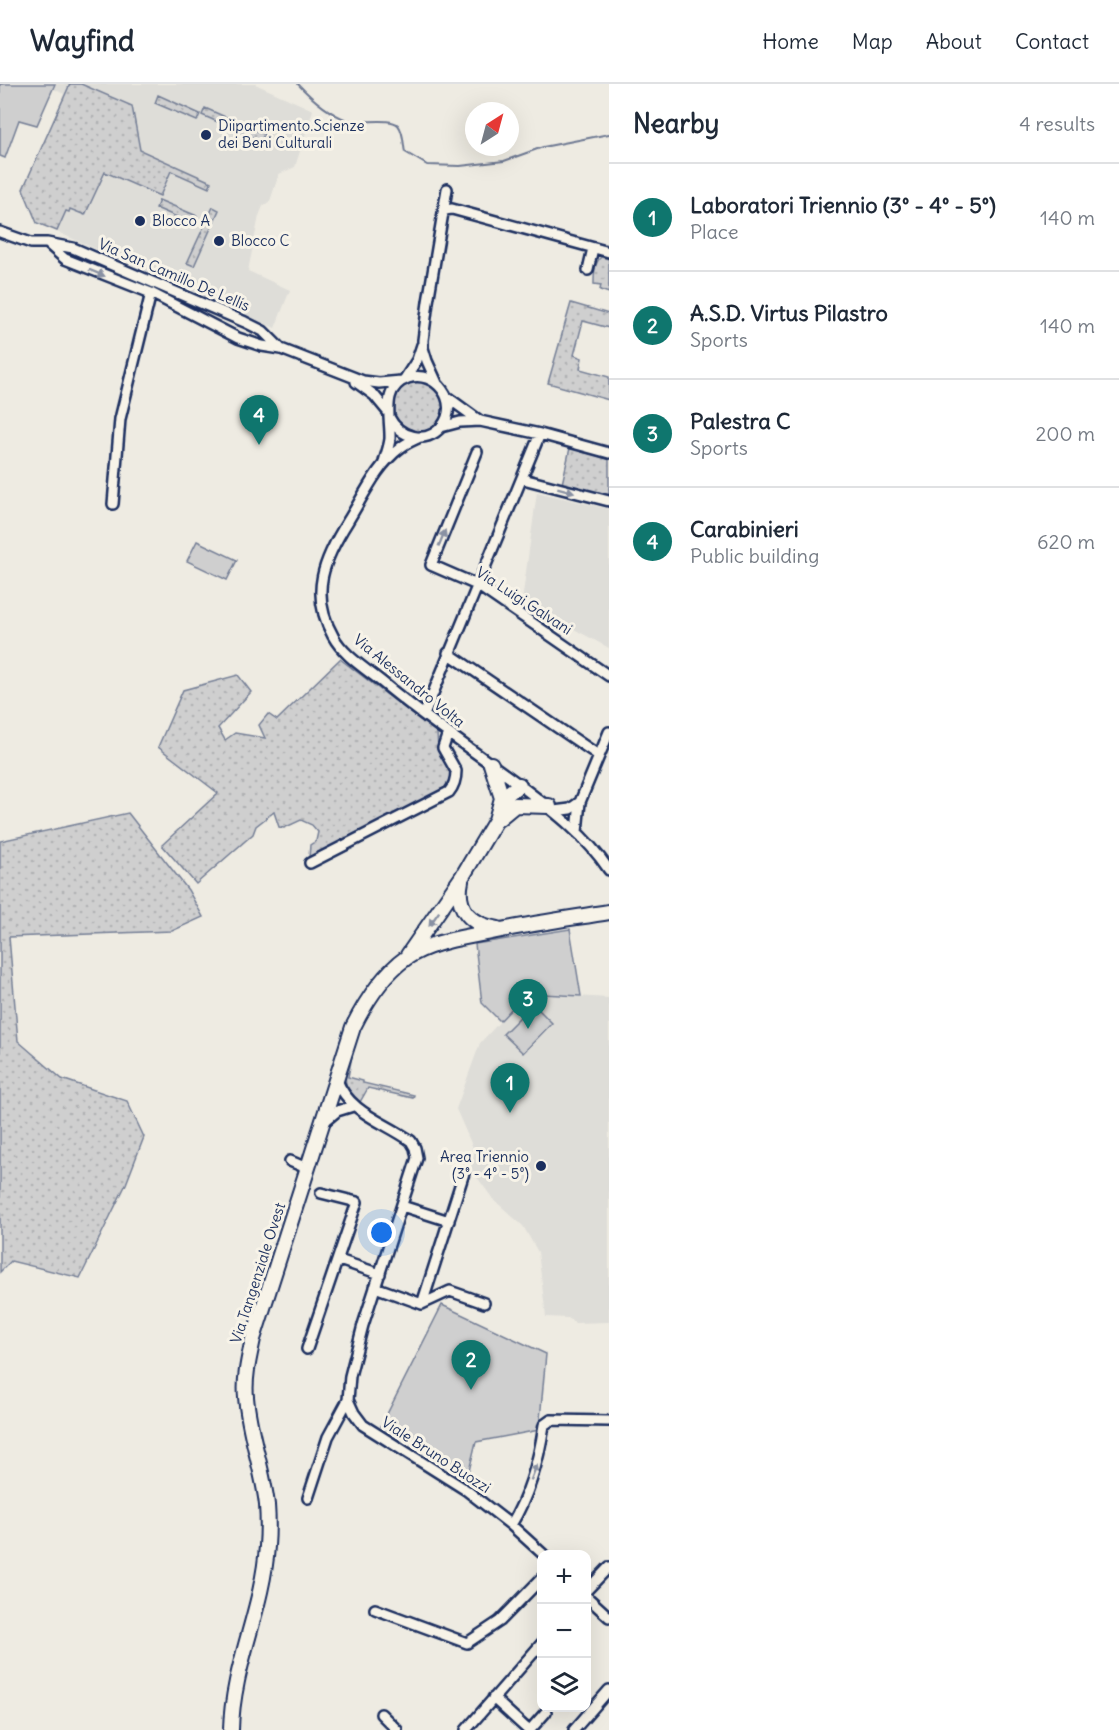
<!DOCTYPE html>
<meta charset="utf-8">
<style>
body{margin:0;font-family:Delius,sans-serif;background:#f6f6f7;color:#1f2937}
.controls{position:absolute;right:18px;bottom:18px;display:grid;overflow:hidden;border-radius:12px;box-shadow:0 6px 24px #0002}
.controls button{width:54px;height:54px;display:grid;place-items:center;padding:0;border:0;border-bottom:2px solid #e0e1e3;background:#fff;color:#1f2937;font:30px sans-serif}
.compass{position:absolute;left:465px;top:18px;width:54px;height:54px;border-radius:50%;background:#fff;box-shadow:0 6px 24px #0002;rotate:36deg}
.you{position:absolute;left:382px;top:1149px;width:21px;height:21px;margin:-15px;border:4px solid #fff;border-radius:50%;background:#1a73e8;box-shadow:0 0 0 9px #1a73e833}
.badge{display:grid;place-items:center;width:39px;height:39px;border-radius:50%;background:#0f766e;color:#fff;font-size:20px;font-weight:700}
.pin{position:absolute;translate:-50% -50px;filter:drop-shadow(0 2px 3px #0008)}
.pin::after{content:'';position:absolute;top:32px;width:21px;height:18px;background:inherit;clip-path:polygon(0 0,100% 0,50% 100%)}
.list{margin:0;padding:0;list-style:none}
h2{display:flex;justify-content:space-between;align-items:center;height:78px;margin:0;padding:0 24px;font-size:26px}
h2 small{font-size:20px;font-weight:400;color:#747a83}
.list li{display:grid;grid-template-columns:39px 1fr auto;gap:18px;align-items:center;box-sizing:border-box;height:108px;padding:0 24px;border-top:2px solid #e0e1e3}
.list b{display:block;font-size:22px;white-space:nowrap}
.list p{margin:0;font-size:20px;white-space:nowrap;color:#747a83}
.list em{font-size:20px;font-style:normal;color:#747a83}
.icon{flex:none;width:33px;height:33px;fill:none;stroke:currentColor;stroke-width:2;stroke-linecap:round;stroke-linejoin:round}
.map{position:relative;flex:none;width:609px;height:1646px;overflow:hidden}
header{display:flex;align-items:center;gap:36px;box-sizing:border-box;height:84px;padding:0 30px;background:#fff;border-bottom:2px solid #e0e1e3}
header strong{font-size:28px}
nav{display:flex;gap:33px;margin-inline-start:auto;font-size:21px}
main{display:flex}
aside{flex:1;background:#fff}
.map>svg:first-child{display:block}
</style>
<header>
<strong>Wayfind</strong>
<nav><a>Home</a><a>Map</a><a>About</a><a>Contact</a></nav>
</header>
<main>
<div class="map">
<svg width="609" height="1646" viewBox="0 0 609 1646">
<defs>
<pattern id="grass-dots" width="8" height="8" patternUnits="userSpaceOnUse" patternTransform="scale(1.5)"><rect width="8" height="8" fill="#cfcfcf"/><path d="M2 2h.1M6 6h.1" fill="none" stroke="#b1b2b4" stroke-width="1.8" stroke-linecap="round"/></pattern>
</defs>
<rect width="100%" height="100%" fill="#eeebe2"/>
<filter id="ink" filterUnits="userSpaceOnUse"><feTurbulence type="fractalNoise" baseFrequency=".0167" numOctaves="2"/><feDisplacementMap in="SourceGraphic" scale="12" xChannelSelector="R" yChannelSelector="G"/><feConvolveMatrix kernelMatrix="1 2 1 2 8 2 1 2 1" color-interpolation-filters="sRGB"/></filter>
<g filter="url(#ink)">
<!-- built -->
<path fill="#deddd8" d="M 56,0 L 255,0 L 313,26 L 295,83 L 279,90 L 270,117 L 263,122 L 259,132 L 248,187 L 290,206 L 275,244 L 37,139 L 23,105 L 64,10 L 54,5 Z
M 537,408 L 609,425 L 609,564 L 522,517 Z
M 542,910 L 609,914 L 609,1238 L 575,1239 L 568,1234 L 546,1233 L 538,1168 L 523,1142 L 493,1115 L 471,1085 L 474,1066 L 456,1025 L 480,959 L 520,916 Z"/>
<!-- grass -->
<path fill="url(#grass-dots)" stroke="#757f96" stroke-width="1.5" d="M 70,0 L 81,0 L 132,22 L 140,66 L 211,98 L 209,104 L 171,87 L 160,112 L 105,88 L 85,131 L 70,125 L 69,128 L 66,127 L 57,147 L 37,139 L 23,105 Z
M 158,11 L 200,30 L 197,37 L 155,19 Z
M 205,24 L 264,50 L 261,57 L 202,31 Z
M 159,116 L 197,132 L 193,140 L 156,124 Z
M 213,123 L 219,126 L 194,182 L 187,179 Z
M 601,173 L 609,175 L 609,209 L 600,206 L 601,201 L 594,200 C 594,191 594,179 601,173 Z
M 571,219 L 609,230 L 609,244 L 583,237 L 574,271 L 582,274 L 580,285 L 609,293 L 609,316 L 548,299 Z
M393 323a25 25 0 1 1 50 0a25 25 0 1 1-50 0Z
M 570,364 L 609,375 L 609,412 L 562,400 Z
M 340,575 L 437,649 L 438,665 L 452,688 L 449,702 L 443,708 L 309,774 L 310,761 L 316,757 L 318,748 L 312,741 L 301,736 L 284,744 L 279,743 L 274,728 L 256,742 L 253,750 L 196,800 L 162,761 L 218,709 L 158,663 L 183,606 L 238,591 L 251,608 L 218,644 L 225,656 L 235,649 L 265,654 L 259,641 L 268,630 L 277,636 Z
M 128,729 L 188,806 L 203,833 L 172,847 L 9,853 L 18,957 L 62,995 L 127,1017 L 144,1053 L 126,1100 L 80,1194 L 11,1177 L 0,1188 L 0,757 Z
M 350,971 L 352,972 L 348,993 L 363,997 L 363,999 L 414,1011 L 413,1014 L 368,1004 L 360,1018 C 341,1008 344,989 350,971 Z"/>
<!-- green -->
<path fill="#cfcfcf" stroke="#757f96" stroke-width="1.5" d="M 0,0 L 55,0 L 37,41 L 19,36 L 5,74 L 0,72 Z
M 197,457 L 237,476 L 227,496 L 187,477 Z
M 570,845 L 581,912 L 542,910 L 520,916 L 500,937 L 482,919 L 475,860 Z
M 533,920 L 552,939 L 523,969 L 503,950 Z
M 442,1221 L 546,1270 L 539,1346 L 476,1358 L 469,1387 L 381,1342 Z"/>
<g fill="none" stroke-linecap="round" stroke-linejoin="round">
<!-- stream -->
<path stroke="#6e7992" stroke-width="2" d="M 298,0 C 312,15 328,29 347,36 C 361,40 390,33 398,41 C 404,48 403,60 405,68 L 427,81 L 460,82 L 504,77 L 543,63 L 609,50"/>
<!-- minor casing -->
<g stroke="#1b2f5e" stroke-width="14">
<path id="minor" d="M 445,126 L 452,125 L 609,168
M 0,148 L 31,159 L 47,159 L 73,164 L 245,238 L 263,247 L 280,264
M 47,159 L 65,175 L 151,209 L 238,254 L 262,262 L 281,265 L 363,297 L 379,299 L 401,297
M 588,186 L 593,164
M 404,296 L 417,276 L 422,261
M 356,298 L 374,311 L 388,328
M 437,299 L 427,277 L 423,264 L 423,256 L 428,218 L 447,105
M 447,313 L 480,337
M 441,343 L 460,338 L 480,337 L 540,350 L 609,369
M 420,353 C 414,356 406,359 400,364 C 377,381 363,413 348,437 C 324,475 309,509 333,552 C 343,571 366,585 382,598 C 425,634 472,666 517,699 C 551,725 585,750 609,786
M 477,368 L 431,481 L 477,501 L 609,592
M 384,378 C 386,370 389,363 390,355 C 391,334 380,304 408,294 C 435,285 461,318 442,342 C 426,362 399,353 389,333
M 523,395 L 609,417
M 113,420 L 120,335 L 151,209
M 448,569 L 598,671
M 424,631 L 540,350
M 554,727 L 570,725 L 580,718
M 577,748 L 580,718 L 609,648
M 310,779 L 449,708 C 454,702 456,695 456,687 L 443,664 L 448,649
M 337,996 C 349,1029 385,1038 411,1057 L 415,1064 L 417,1074 L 363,1241 L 350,1292 L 348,1316 L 354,1329 L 363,1341 L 466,1406 L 511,1441 L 543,1470
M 325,1037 L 337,1027 L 353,1022
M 290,1077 L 309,1085
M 402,1122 L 449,1137
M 339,1176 L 380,1190
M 375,1203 L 422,1220 L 450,1207 L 484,1219
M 422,1220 L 464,1089
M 307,1265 L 357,1118 L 321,1109
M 308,1414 L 328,1353 L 348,1316
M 511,1441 C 529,1411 539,1376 544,1341 L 551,1336 L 609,1337
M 586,1507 L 609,1483
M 586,1512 L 609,1533
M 375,1525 L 467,1559 L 500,1537 L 542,1494
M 493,1614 L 528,1646
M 381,1630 L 397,1646
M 466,1646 L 542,1559
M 530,1646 L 546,1628
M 574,1646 L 609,1606"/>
</g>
<!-- secondary casing -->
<g stroke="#1b2f5e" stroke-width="18">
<path id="secondary" d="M 502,714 L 519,701
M 498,735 L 515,721 L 549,722
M 461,797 C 455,825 471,841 498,845
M 408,871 L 462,793 L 496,736 L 502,714 L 491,680
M 231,1646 C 232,1583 263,1525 267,1462 C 268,1449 268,1434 267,1421 C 263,1385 249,1350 246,1313 C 244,1294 249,1274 253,1255 L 353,943 C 366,917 382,891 406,874 C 428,859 456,855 481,850 C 523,841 566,835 609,828"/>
</g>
<!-- minor -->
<use href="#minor" stroke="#f7f3e8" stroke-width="9"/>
<!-- secondary -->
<use href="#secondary" stroke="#f7f3e8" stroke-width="14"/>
</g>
<!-- one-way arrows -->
<defs><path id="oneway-solid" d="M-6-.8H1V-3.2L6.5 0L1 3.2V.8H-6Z" transform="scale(1.5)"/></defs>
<g fill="#8991a3">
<use href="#oneway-solid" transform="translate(97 189) rotate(23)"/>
<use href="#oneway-solid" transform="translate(566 406) rotate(15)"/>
<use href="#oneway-solid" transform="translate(442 454) rotate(-68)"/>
<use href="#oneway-solid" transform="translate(434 835) rotate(125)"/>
<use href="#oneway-solid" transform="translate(534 1388) rotate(-69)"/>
</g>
</g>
<!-- markers -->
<g fill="#1b2f5e" stroke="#f7f3e8" stroke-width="2">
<circle cx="206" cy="51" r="6"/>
<circle cx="140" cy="137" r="6"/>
<circle cx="219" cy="157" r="6"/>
<circle cx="541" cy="1082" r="6"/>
</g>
<g text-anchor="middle" stroke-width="6" stroke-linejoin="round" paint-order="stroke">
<!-- poi labels -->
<g font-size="15" fill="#1b2f5e" stroke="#f7f3e8" text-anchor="start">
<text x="218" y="47">Diipartimento.Scienze<tspan x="218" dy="17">dei Beni Culturali</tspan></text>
<text x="152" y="142">Blocco A</text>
<text x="231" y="162">Blocco C</text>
<text x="529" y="1078" text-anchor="end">Area Triennio<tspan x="529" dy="17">(3° - 4° - 5°)</tspan></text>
</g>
<!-- street labels -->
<g font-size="15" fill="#1b2f5e" stroke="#f7f3e8">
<text transform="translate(174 191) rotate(23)" y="5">Via San Camillo De Lellis</text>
<text transform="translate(524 517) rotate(33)" y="5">Via Luigi Galvani</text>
<text transform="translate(409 597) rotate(39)" y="5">Via Alessandro Volta</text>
<text transform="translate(258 1189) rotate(-72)" y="5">Via Tangenziale Ovest</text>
<text transform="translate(436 1371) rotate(33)" y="5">Viale Bruno Buozzi</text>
</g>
</g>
</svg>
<div class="controls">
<button>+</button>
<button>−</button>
<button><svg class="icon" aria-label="layers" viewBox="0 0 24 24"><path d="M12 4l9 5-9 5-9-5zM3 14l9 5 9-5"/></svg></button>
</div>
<svg class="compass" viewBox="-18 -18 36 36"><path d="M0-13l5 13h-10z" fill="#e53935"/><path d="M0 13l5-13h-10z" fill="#747a83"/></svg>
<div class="you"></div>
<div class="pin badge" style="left:510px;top:1029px">1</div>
<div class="pin badge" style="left:471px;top:1306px">2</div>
<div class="pin badge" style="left:528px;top:945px">3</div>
<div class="pin badge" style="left:259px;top:361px">4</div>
</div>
<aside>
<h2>Nearby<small>4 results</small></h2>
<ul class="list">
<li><span class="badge">1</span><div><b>Laboratori Triennio (3° - 4° - 5°)</b><p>Place</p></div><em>140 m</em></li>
<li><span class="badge">2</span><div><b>A.S.D. Virtus Pilastro</b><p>Sports</p></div><em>140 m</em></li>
<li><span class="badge">3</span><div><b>Palestra C</b><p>Sports</p></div><em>200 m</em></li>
<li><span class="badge">4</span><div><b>Carabinieri</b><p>Public building</p></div><em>620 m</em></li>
</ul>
</aside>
</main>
